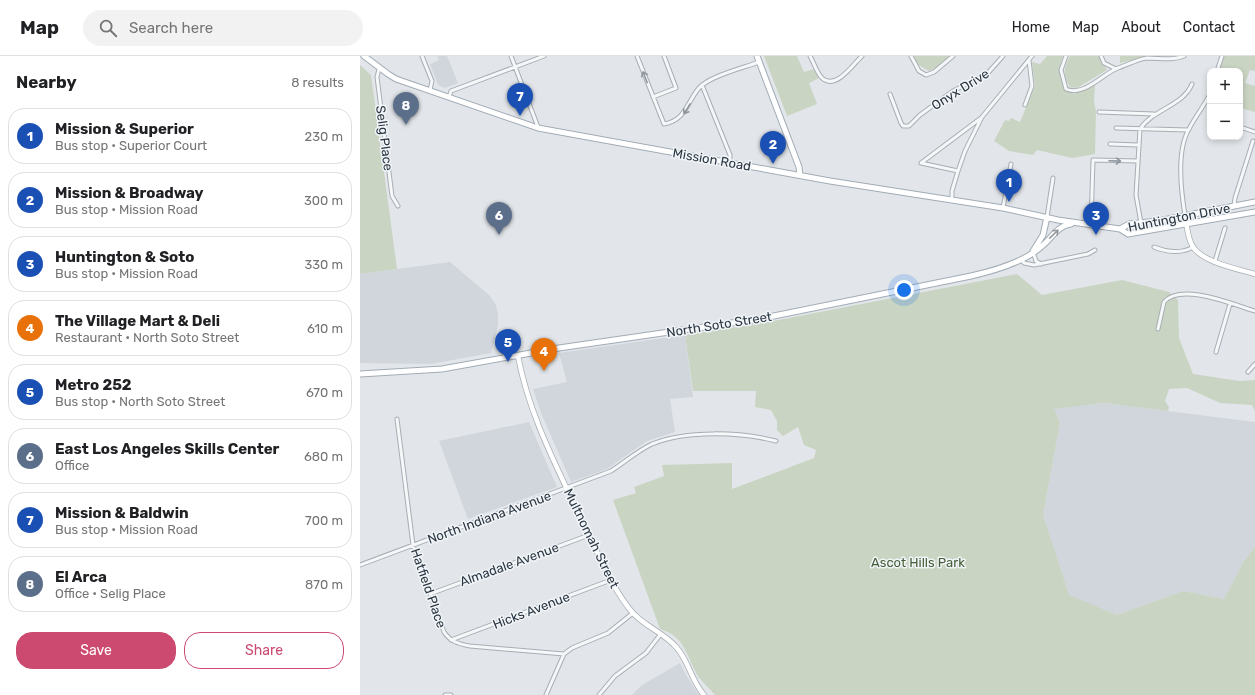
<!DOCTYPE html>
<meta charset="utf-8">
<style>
body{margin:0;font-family:Rubik,sans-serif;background:#f2f2f2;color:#202124}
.controls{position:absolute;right:12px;top:12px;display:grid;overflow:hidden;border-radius:8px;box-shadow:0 2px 6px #0003}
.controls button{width:36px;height:36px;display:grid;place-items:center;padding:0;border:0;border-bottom:1px solid #e0e0e0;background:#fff;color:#202124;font:20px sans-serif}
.you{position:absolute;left:544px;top:234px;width:14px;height:14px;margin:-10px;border:3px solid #fff;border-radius:50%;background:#1a73e8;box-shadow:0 0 0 6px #1a73e833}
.badge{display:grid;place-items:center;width:26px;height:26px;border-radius:50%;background:#cc4a6f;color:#fff;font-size:13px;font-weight:700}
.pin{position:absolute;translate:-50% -33px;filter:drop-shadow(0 1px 2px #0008)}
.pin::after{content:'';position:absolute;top:21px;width:14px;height:12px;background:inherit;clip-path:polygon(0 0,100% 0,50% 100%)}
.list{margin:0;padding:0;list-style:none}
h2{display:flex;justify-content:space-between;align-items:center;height:52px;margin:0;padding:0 16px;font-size:17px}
h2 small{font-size:13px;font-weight:400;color:#757577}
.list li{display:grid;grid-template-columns:26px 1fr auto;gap:12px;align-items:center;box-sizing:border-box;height:56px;margin:0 8px 8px;padding:0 8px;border:1px solid #e0e0e0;border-radius:16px}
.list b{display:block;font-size:15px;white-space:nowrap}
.list p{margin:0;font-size:13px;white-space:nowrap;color:#757577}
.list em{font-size:13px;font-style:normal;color:#757577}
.actions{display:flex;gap:8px;padding:12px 16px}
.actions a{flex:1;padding:9px 0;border:1px solid #cc4a6f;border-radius:16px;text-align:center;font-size:14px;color:#cc4a6f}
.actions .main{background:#cc4a6f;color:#fff}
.icon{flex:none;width:22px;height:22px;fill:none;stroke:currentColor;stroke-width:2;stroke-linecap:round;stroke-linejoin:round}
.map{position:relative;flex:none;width:895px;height:639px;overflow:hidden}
header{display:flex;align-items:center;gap:24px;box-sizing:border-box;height:56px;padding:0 20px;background:#fff;border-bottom:1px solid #e0e0e0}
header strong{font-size:19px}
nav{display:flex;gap:22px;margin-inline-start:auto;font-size:14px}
.search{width:280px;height:36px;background:#f2f2f2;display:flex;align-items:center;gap:10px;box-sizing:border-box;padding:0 14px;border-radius:22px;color:#757577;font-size:15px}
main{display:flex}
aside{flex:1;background:#fff}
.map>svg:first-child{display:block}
</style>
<header>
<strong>Map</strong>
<div class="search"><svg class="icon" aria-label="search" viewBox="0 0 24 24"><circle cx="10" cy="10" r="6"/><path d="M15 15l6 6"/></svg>Search here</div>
<nav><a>Home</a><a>Map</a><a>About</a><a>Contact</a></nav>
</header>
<main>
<aside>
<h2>Nearby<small>8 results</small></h2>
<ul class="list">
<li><span class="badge" style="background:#1a4fb4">1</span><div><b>Mission &amp; Superior</b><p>Bus stop · Superior Court</p></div><em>230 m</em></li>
<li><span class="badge" style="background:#1a4fb4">2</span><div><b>Mission &amp; Broadway</b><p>Bus stop · Mission Road</p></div><em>300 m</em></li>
<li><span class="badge" style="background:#1a4fb4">3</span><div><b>Huntington &amp; Soto</b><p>Bus stop · Mission Road</p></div><em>330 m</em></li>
<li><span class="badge" style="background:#e8710a">4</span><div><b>The Village Mart &amp; Deli</b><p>Restaurant · North Soto Street</p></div><em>610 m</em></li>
<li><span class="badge" style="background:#1a4fb4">5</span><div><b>Metro 252</b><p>Bus stop · North Soto Street</p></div><em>670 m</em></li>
<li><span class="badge" style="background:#5c6f8a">6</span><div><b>East Los Angeles Skills Center</b><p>Office</p></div><em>680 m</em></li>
<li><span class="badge" style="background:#1a4fb4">7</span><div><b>Mission &amp; Baldwin</b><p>Bus stop · Mission Road</p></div><em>700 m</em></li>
<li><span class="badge" style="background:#5c6f8a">8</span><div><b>El Arca</b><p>Office · Selig Place</p></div><em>870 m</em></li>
</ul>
<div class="actions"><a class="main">Save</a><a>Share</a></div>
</aside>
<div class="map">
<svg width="895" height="639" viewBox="0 0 895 639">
<rect width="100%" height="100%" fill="#e2e6ea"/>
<!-- built -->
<path fill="#d0d6dc" d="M 77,0 L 87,0 L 98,27 L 85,32 L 78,29 L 70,8 L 79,4 Z
M 90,206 L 129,239 L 135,247 L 138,257 L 138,269 L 131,297 L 71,308 L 0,307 L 0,218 Z
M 325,279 L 333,341 L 310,343 L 315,376 L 287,385 L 247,413 L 211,426 L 181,357 L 173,333 L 207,326 L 199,297 Z
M 744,347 L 895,366 L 895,491 L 884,505 L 864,543 L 823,535 L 757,559 L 709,540 L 683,459 L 700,367 L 693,353 Z
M 169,366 L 197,431 L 108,463 L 79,385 Z
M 320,607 L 326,619 L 339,639 L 272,639 L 282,629 Z"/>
<!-- green -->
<path fill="#cad4c3" d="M 404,0 L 437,0 L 444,16 L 454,13 L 459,22 L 449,27 L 457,48 L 427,60 Z
M 554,0 L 589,0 L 582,8 L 569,15 L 557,8 Z
M 687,0 L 703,0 C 698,12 700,22 704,34 L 714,38 L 735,28 L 734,45 L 736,56 L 735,98 L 712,102 L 677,94 L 673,99 L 649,95 L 634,85 L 645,64 L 649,65 L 651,62 L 660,66 L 675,30 L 672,6 L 680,8 Z
M 710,0 L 739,0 L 747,14 L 717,32 L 710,31 C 703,20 703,11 710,0 Z
M 760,0 L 788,0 L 760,7 Z
M 864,0 L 895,0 L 895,15 L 890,14 L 885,27 L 895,30 L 895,56 L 880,52 L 880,15 L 859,15 Z
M 0,9 L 11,19 L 37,213 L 0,218 Z
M 657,218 L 682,239 L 762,224 L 809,236 L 818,244 L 819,282 L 833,318 L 879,325 L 895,324 L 895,355 L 892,349 L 860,347 L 827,332 L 809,333 L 805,345 L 809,351 L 808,355 L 744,347 L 694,353 L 700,367 L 683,459 L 709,539 L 757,559 L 823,535 L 864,543 L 884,505 L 895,491 L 895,639 L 355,639 C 350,633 343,627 338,620 C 326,600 326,581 300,573 L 253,444 L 276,437 L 274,431 L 304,420 L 302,409 L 372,407 L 372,433 L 454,402 L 456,394 L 444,389 L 438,371 L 423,380 L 417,374 L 417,365 L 411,354 L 395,351 L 396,335 L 333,335 L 325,279 L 403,267 Z"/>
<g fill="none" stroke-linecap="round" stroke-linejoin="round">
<!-- street casing -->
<g stroke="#a7aeb4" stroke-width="5">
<path id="street" d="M 62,0 L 72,25 L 70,34
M 151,0 L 178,71
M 277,0 L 304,68 C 326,64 327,46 339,32 C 350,20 383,12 399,6
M 450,0 C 454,7 457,17 462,22 C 476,35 494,7 502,0
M 551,0 L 559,15 L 566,19 L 574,16 L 593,0
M 706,0 L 701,14 L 706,33 C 724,41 742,18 758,12 C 767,9 778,3 787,2 C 800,2 812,5 824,0
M 741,0 L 744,7 L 756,13
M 19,13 L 17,21 L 32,140 L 38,150
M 857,15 L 862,0
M 342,29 L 370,99 L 370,106
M 530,38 L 541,67 L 543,70 L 549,70 L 560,59 L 593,35 L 627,18 L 643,0
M 89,41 L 91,35 L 184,0
M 293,41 L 316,32 L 304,0
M 665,49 L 672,30 L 669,4
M 739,56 L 794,58
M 880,71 L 895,76
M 756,72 L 828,74
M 750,88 L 778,89
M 598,115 L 561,107 L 621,62
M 592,144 L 592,135 L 598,115 L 605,95 L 622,61 L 672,0
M 874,150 L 875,142 L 893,85
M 643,152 L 651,108
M 825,159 C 821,135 816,95 829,73 C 835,61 844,50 850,38
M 687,161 L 693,122
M 781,167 L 776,139 L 780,73 C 793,53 823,50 832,28
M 731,169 L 733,104 L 778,105
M 794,191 C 806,196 822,198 833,191
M 673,196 L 676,205 L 681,208
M 661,203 L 664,207 L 674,209 L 728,198 L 735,194
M 855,205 L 865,172
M 798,273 L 804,246 C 821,226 874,249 895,255
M 856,296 L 870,248
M 888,316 L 895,308
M 37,363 L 53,489 L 84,576 C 90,585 98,588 110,590 L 204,598
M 0,509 L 251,415 C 264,407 277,395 292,388 C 327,374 380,376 416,385
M 70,538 L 229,479
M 91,584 L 251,524
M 85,639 L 91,639
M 186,639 L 204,598 L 212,592 L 248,577 L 273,557
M 239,639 L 255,620 L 286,597 L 300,579"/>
</g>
<!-- secondary casing -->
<g stroke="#a7aeb4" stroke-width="6">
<path id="secondary" d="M 825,159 C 827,169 827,180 832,189 C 840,206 878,213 895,218
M 158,300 C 169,360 199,415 224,469 C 239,498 251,531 272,556 C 285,571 305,577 317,592 C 329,606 331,624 344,639"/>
</g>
<!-- primary casing -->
<g stroke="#a2acb6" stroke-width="7">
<path id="primary" d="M 4,0 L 28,18 L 36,23 L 178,72 L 470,125 L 643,152 L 698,164 L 760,173 L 768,178 L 895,156
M 397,0 L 439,111 L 440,119
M 760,173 L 769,168 L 798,165 L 895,146
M 673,195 L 683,179 L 687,161
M 0,318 L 82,313 L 199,292 L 399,263 L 611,220 C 633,215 665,206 682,190 C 691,183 698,169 711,168"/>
</g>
<!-- street -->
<use href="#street" stroke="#f5f7f9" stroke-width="3"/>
<!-- secondary -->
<use href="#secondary" stroke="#fff" stroke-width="4.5"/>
<!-- primary -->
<use href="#primary" stroke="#fff" stroke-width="5"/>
</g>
<!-- one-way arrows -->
<defs><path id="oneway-shaft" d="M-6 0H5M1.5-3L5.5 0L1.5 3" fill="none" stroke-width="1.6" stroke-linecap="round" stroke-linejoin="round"/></defs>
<g stroke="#90969e">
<use href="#oneway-shaft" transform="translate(285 21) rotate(-111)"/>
<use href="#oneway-shaft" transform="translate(327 53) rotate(122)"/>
<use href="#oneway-shaft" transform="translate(755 105) rotate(2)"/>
</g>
<use stroke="#949aa0" href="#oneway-shaft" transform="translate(694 178) rotate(-44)"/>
<g text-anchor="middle" stroke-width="3" stroke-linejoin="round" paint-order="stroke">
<!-- street labels -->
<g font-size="13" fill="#2a3642" stroke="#f2f5f8">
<text transform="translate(600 33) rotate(-32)" y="5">Onyx Drive</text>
<text transform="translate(25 82) rotate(83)" y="5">Selig Place</text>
<text transform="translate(352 103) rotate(10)" y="5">Mission Road</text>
<text transform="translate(819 161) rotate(-11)" y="5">Huntington Drive</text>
<text transform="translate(359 268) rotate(-9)" y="5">North Soto Street</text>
<text transform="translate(129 461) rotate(-20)" y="5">North Indiana Avenue</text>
<text transform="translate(232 482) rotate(64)" y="5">Multnomah Street</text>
<text transform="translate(149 508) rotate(-20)" y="5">Almadale Avenue</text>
<text transform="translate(69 532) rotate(71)" y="5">Hatfield Place</text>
<text transform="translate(171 554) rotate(-21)" y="5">Hicks Avenue</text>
</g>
<!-- park labels -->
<g font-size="13" fill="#445e38" stroke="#f2f5f8">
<text x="558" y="511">Ascot Hills Park</text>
</g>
</g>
</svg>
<div class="controls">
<button>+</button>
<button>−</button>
</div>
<div class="you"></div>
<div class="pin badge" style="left:649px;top:146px;background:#1a4fb4">1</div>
<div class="pin badge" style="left:413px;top:108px;background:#1a4fb4">2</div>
<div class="pin badge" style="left:736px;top:179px;background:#1a4fb4">3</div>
<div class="pin badge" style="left:184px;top:315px;background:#e8710a">4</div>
<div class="pin badge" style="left:148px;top:306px;background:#1a4fb4">5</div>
<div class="pin badge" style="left:139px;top:179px;background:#5c6f8a">6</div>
<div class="pin badge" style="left:160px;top:60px;background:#1a4fb4">7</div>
<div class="pin badge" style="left:46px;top:69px;background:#5c6f8a">8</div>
</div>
</main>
